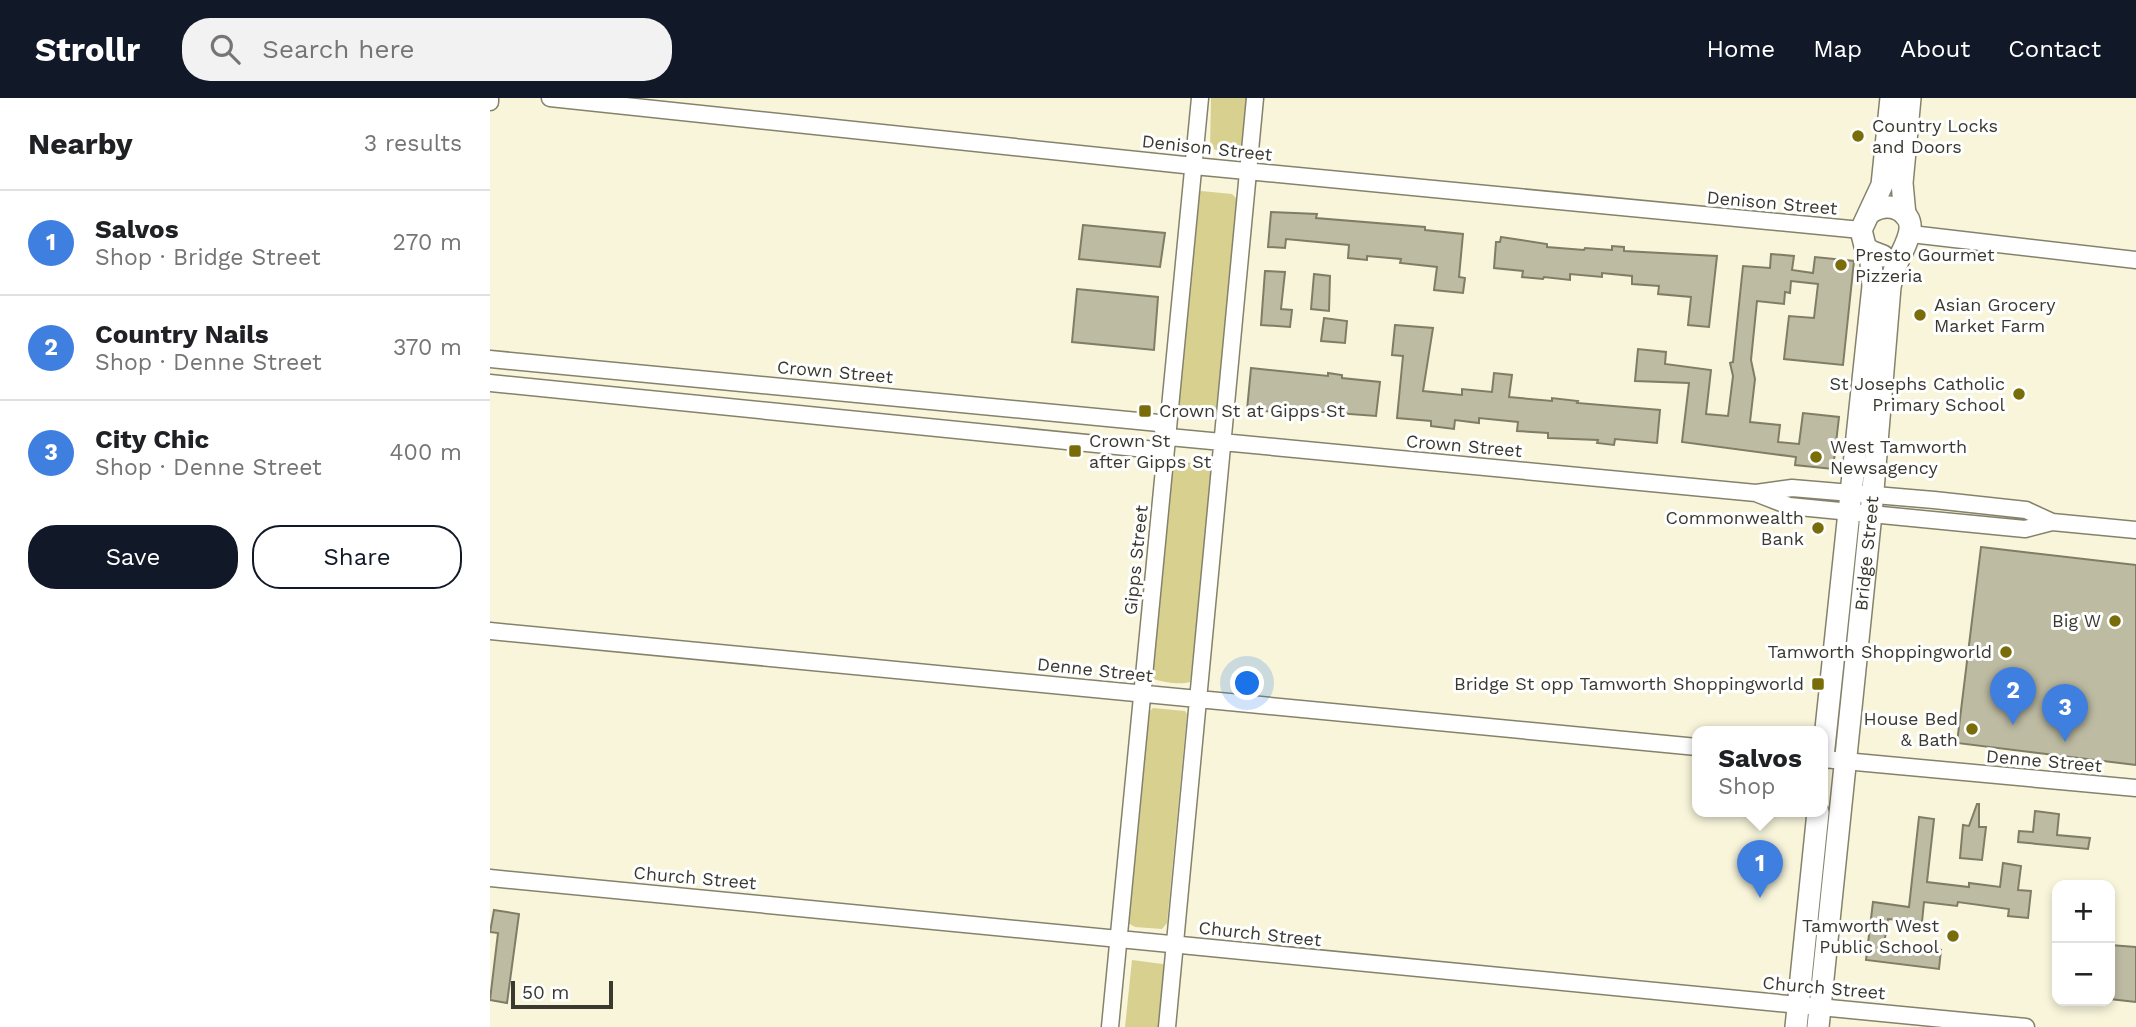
<!DOCTYPE html>
<meta charset="utf-8">
<style>
body{margin:0;font-family:"Work Sans",sans-serif;background:#f2f2f2;color:#202124}
.controls{position:absolute;right:21px;bottom:21px;display:grid;overflow:hidden;border-radius:14px;box-shadow:0 4px 10px #0003}
.controls button{width:63px;height:63px;display:grid;place-items:center;padding:0;border:0;border-bottom:2px solid #e0e0e0;background:#fff;color:#202124;font:35px sans-serif}
.scale{position:absolute;left:21px;bottom:18px;width:102px;box-sizing:border-box;padding-left:7px;border:4px solid #3a392f;border-top:0;font-size:19px;line-height:24px;white-space:nowrap;color:#3a392f;-webkit-text-stroke:5px #fff;paint-order:stroke}
.you{position:absolute;left:758px;top:586px;width:24px;height:24px;margin:-18px;border:5px solid #fff;border-radius:50%;background:#1a73e8;box-shadow:0 0 0 10px #1a73e833}
.badge{display:grid;place-items:center;width:46px;height:46px;border-radius:50%;background:#111827;color:#fff;font-size:23px;font-weight:700}
.pin{position:absolute;translate:-50% -58px;filter:drop-shadow(0 2px 4px #0008)}
.pin::after{content:'';position:absolute;top:37px;width:24px;height:21px;background:inherit;clip-path:polygon(0 0,100% 0,50% 100%)}
.popup{position:absolute;left:1202px;top:628px;width:136px;height:91px;box-sizing:border-box;display:grid;place-content:center;border-radius:14px;background:#fff;filter:drop-shadow(0 2px 5px #0005);font-size:23px;white-space:nowrap;color:#757577}
.popup b{font-size:26px;color:#202124}
.popup::after{content:'';position:absolute;left:50%;top:100%;margin-left:-14px;border:14px solid transparent;border-top-color:#fff}
.list{margin:0;padding:0;list-style:none}
h2{display:flex;justify-content:space-between;align-items:center;height:91px;margin:0;padding:0 28px;font-size:30px}
h2 small{font-size:23px;font-weight:400;color:#757577}
.list li{display:grid;grid-template-columns:46px 1fr auto;gap:21px;align-items:center;box-sizing:border-box;height:105px;padding:0 28px;border-top:2px solid #e0e0e0}
.list b{display:block;font-size:26px;white-space:nowrap}
.list p{margin:0;font-size:23px;white-space:nowrap;color:#757577}
.list em{font-size:23px;font-style:normal;color:#757577}
.actions{display:flex;gap:14px;padding:21px 28px}
.actions a{flex:1;padding:16px 0;border:2px solid #111827;border-radius:28px;text-align:center;font-size:24px;color:#111827}
.actions .main{background:#111827;color:#fff}
.icon{flex:none;width:38px;height:38px;fill:none;stroke:currentColor;stroke-width:2;stroke-linecap:round;stroke-linejoin:round}
.map{position:relative;flex:none;width:1646px;height:929px;overflow:hidden}
header{display:flex;align-items:center;gap:42px;box-sizing:border-box;height:98px;padding:0 35px;background:#111827;color:#fff}
header strong{font-size:33px}
nav{display:flex;gap:38px;margin-inline-start:auto;font-size:24px}
.search{width:490px;height:63px;background:#f2f2f2;display:flex;align-items:center;gap:18px;box-sizing:border-box;padding:0 24px;border-radius:28px;color:#757577;font-size:26px}
main{display:flex}
aside{flex:1;background:#fff}
.map>svg:first-child{display:block}
</style>
<header>
<strong>Strollr</strong>
<div class="search"><svg class="icon" aria-label="search" viewBox="0 0 24 24"><circle cx="10" cy="10" r="6"/><path d="M15 15l6 6"/></svg>Search here</div>
<nav><a>Home</a><a>Map</a><a>About</a><a>Contact</a></nav>
</header>
<main>
<aside>
<h2>Nearby<small>3 results</small></h2>
<ul class="list">
<li><span class="badge" style="background:#3f7fe0">1</span><div><b>Salvos</b><p>Shop · Bridge Street</p></div><em>270 m</em></li>
<li><span class="badge" style="background:#3f7fe0">2</span><div><b>Country Nails</b><p>Shop · Denne Street</p></div><em>370 m</em></li>
<li><span class="badge" style="background:#3f7fe0">3</span><div><b>City Chic</b><p>Shop · Denne Street</p></div><em>400 m</em></li>
</ul>
<div class="actions"><a class="main">Save</a><a>Share</a></div>
</aside>
<div class="map">
<svg width="1646" height="929" viewBox="0 0 1646 929">
<rect width="100%" height="100%" fill="#f8f5db"/>
<!-- green -->
<path fill="#d8d08e" d="M 721,0 L 761,0 L 759,55 L 720,51 Z
M 711,93 L 742,96 L 747,101 L 727,309 L 724,318 L 689,315 L 687,305 L 707,97 Z
M 689,363 L 720,368 L 721,377 L 701,578 L 700,584 C 690,587 673,584 663,581 L 662,577 L 681,371 L 684,366 Z
M 663,610 L 695,613 L 697,616 L 677,825 L 672,831 L 645,829 L 638,825 L 658,615 Z
M 642,862 L 680,867 L 673,929 L 635,929 Z"/>
<!-- building -->
<path fill="#bdbba2" stroke="#7f7d65" stroke-width="2" d="M 781,114 L 827,116 L 826,120 L 935,129 L 935,132 L 973,136 L 969,179 L 975,180 L 973,195 L 944,192 L 947,169 L 910,165 L 911,161 L 877,158 L 877,162 L 858,160 L 859,147 L 796,141 L 795,150 L 778,149 Z
M 593,127 L 675,135 L 670,169 L 589,161 Z
M 1011,139 L 1057,146 L 1057,149 L 1094,152 L 1095,150 L 1122,152 L 1122,148 L 1134,149 L 1134,153 L 1227,158 L 1219,229 L 1198,227 L 1201,199 L 1168,196 L 1169,188 L 1142,186 L 1142,178 L 1112,175 L 1112,179 L 1080,176 L 1080,182 L 1054,179 L 1053,181 L 1032,179 L 1033,173 L 1004,170 L 1006,144 L 1010,144 Z
M 1281,156 L 1304,158 L 1302,172 L 1323,175 L 1325,159 L 1364,163 L 1353,267 L 1294,261 L 1299,218 L 1324,220 L 1328,186 L 1301,183 L 1300,195 L 1295,194 L 1294,206 L 1267,203 L 1261,262 L 1265,281 L 1260,324 L 1290,327 L 1288,344 L 1309,346 L 1313,315 L 1349,319 L 1343,371 L 1305,367 L 1306,359 L 1192,344 L 1199,285 L 1145,283 L 1148,251 L 1176,254 L 1175,266 L 1221,272 L 1216,316 L 1238,318 L 1243,278 L 1240,265 L 1243,264 L 1253,168 L 1280,170 Z
M 775,173 L 795,174 L 791,211 L 802,212 L 800,229 L 771,227 Z
M 824,176 L 840,178 L 839,213 L 821,211 Z
M 587,191 L 668,199 L 664,252 L 582,244 Z
M 834,220 L 857,223 L 855,245 L 831,243 Z
M 905,227 L 943,230 L 933,293 L 972,297 L 972,291 L 1002,294 L 1004,275 L 1022,277 L 1019,299 L 1062,303 L 1062,300 L 1088,303 L 1087,305 L 1170,312 L 1167,345 L 1125,341 L 1124,347 L 1107,345 L 1108,342 L 1058,340 L 1058,335 L 1027,333 L 1028,324 L 989,320 L 989,325 L 965,322 L 964,331 L 941,328 L 941,323 L 907,320 L 913,258 L 902,257 Z
M 761,270 L 838,278 L 838,275 L 852,277 L 852,280 L 890,284 L 886,318 L 819,313 L 819,316 L 757,312 Z
M 1491,449 L 1646,467 L 1646,667 L 1467,645 Z
M 1487,706 L 1489,706 L 1489,729 L 1496,729 L 1492,762 L 1470,760 L 1473,727 L 1479,728 Z
M 1545,713 L 1569,716 L 1567,737 L 1600,740 L 1598,751 L 1528,744 L 1529,733 L 1543,734 Z
M 1429,719 L 1444,721 L 1437,784 L 1479,789 L 1479,785 L 1510,789 L 1513,765 L 1531,768 L 1528,792 L 1541,793 L 1538,820 L 1518,818 L 1519,811 L 1468,804 L 1467,808 L 1434,804 L 1432,824 L 1398,821 L 1394,846 L 1451,852 L 1449,871 L 1376,862 L 1383,804 L 1419,809 Z
M 4,812 L 29,816 L 17,905 L 0,902 L 8,835 L 0,834 Z
M 1620,847 L 1646,849 L 1646,904 L 1620,901 Z"/>
<g fill="none" stroke-linecap="round" stroke-linejoin="round">
<!-- minor casing -->
<g stroke="#85826b" stroke-width="19">
<path id="minor" d="M 60,0 L 704,68 L 1371,132
M 0,4 L 0,0
M 1421,136 L 1646,162
M 0,261 L 669,325 L 679,339
M 0,285 L 666,352 L 679,339
M 679,339 L 1266,395 L 1302,390 L 1444,402 L 1536,412 L 1562,424 L 1646,432
M 1268,396 L 1299,408 L 1535,431 L 1562,424
M 0,533 L 1207,649
M 1333,661 L 1646,690
M 0,780 L 1536,929
M 620,929 L 710,0
M 677,929 L 765,0"/>
</g>
<!-- major casing -->
<g stroke="#85826b" stroke-width="24">
<g id="major">
<path d="M 1415,117 L 1412,85 L 1420,0"/>
<path d="M 1393,158 L 1380,153 L 1375,148 L 1371,132 L 1392,87 L 1401,0"/>
<path d="M 1333,659 L 1383,188 L 1380,153"/>
<path d="M 1306,929 L 1328,714"/>
<path id="s1" d="M 1328,929 L 1381,416 L 1400,189 C 1402,180 1404,171 1408,163 C 1415,146 1432,123 1407,111 C 1398,107 1389,109 1381,114"/>
</g>
</g>
<!-- minor -->
<use href="#minor" stroke="#fff" stroke-width="16"/>
<!-- major -->
<use href="#major" stroke="#fff" stroke-width="21"/>
</g>
<!-- markers -->
<g fill="#796d0a" stroke="#fff" stroke-width="2.5">
<circle cx="1368" cy="38" r="7"/>
<circle cx="1351" cy="167" r="7"/>
<circle cx="1430" cy="217" r="7"/>
<circle cx="1529" cy="296" r="7"/>
<rect x="648" y="306" width="14" height="14" rx="3.5"/>
<rect x="578" y="346" width="14" height="14" rx="3.5"/>
<circle cx="1326" cy="359" r="7"/>
<circle cx="1328" cy="430" r="7"/>
<circle cx="1625" cy="523" r="7"/>
<circle cx="1516" cy="554" r="7"/>
<rect x="1321" y="579" width="14" height="14" rx="3.5"/>
<circle cx="1482" cy="631" r="7"/>
<circle cx="1463" cy="838" r="7"/>
</g>
<g text-anchor="middle" stroke-width="6" stroke-linejoin="round" paint-order="stroke">
<!-- poi labels -->
<g font-size="18" fill="#3a392f" stroke="#fff" text-anchor="end">
<text x="1382" y="34" text-anchor="start">Country Locks<tspan x="1382" dy="21">and Doors</tspan></text>
<text x="1365" y="163" text-anchor="start">Presto Gourmet<tspan x="1365" dy="21">Pizzeria</tspan></text>
<text x="1444" y="213" text-anchor="start">Asian Grocery<tspan x="1444" dy="21">Market Farm</tspan></text>
<text x="1515" y="292">St Josephs Catholic<tspan x="1515" dy="21">Primary School</tspan></text>
<text x="669" y="319" text-anchor="start">Crown St at Gipps St</text>
<text x="599" y="349" text-anchor="start">Crown St<tspan x="599" dy="21">after Gipps St</tspan></text>
<text x="1340" y="355" text-anchor="start">West Tamworth<tspan x="1340" dy="21">Newsagency</tspan></text>
<text x="1314" y="426">Commonwealth<tspan x="1314" dy="21">Bank</tspan></text>
<text x="1611" y="529">Big W</text>
<text x="1502" y="560">Tamworth Shoppingworld</text>
<text x="1314" y="592">Bridge St opp Tamworth Shoppingworld</text>
<text x="1468" y="627">House Bed<tspan x="1468" dy="21">&amp; Bath</tspan></text>
<text x="1449" y="834">Tamworth West<tspan x="1449" dy="21">Public School</tspan></text>
</g>
<!-- street labels -->
<g font-size="18" fill="#3a392f" stroke="#fff">
<text transform="translate(717 50) rotate(6)" y="6">Denison Street</text>
<text transform="translate(1282 105) rotate(5)" y="6">Denison Street</text>
<text transform="translate(345 274) rotate(5)" y="6">Crown Street</text>
<text transform="translate(974 348) rotate(5)" y="6">Crown Street</text>
<text dy="6" stroke="none"><textPath href="#s1" startOffset="476">Bridge Street</textPath></text>
<text transform="translate(646 462) rotate(-84)" y="6">Gipps Street</text>
<text transform="translate(605 572) rotate(6)" y="6">Denne Street</text>
<text transform="translate(1554 663) rotate(5)" y="6">Denne Street</text>
<text transform="translate(205 780) rotate(5)" y="6">Church Street</text>
<text transform="translate(770 836) rotate(6)" y="6">Church Street</text>
<text transform="translate(1334 890) rotate(5)" y="6">Church Street</text>
</g>
</g>
</svg>
<div class="controls">
<button>+</button>
<button>−</button>
</div>
<div class="scale">50 m</div>
<div class="you"></div>
<div class="pin badge" style="left:1270px;top:800px;background:#3f7fe0">1</div>
<div class="popup"><b>Salvos</b>Shop</div>
<div class="pin badge" style="left:1523px;top:627px;background:#3f7fe0">2</div>
<div class="pin badge" style="left:1575px;top:644px;background:#3f7fe0">3</div>
</div>
</main>
